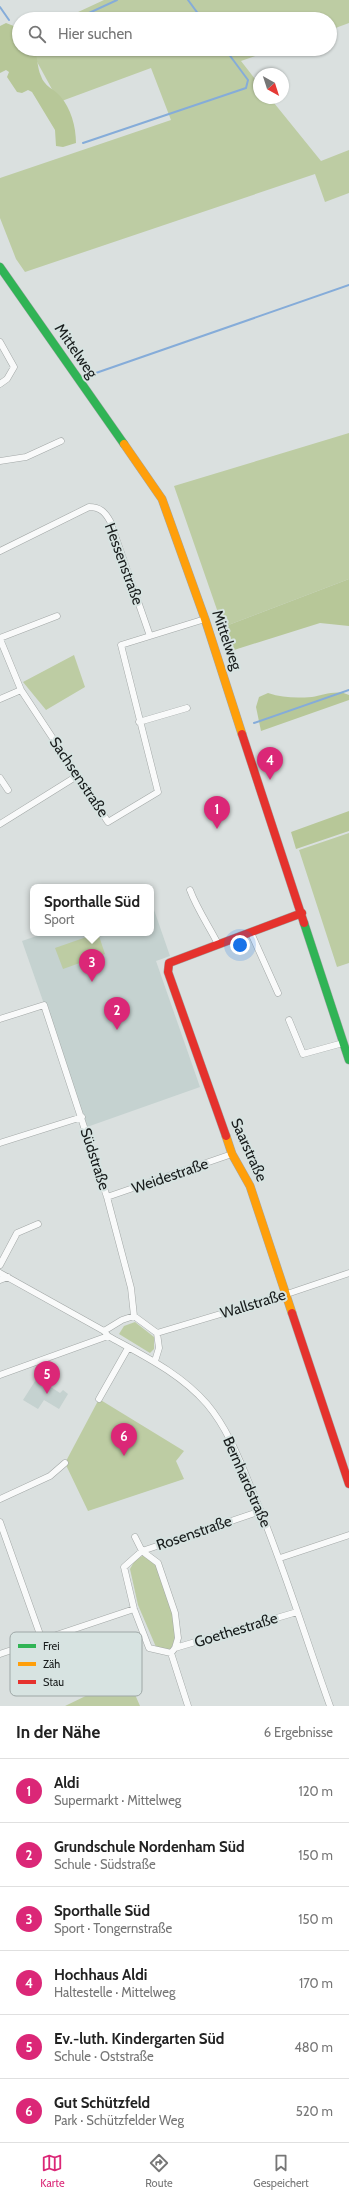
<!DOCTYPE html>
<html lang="de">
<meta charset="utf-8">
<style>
body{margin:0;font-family:Cabin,sans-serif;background:#f2f2f2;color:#222}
.compass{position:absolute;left:253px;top:68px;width:36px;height:36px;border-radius:50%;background:#fff;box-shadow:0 1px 3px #0004;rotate:141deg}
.you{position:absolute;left:240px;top:945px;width:14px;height:14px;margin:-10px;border:3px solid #fff;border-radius:50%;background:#1a73e8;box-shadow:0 0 0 6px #1a73e833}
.badge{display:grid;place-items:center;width:26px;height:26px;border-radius:50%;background:#db2777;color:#fff;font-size:13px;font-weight:700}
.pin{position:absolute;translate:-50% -33px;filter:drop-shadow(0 1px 2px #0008)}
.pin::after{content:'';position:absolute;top:21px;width:14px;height:12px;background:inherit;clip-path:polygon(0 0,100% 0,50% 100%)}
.popup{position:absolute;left:30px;top:884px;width:124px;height:52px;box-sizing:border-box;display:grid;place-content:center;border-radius:8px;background:#fff;filter:drop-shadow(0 1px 3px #0005);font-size:13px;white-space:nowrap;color:#767676}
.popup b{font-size:15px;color:#222}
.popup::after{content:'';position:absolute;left:50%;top:100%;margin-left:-8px;border:8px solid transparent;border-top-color:#fff}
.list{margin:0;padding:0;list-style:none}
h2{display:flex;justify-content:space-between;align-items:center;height:52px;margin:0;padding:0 16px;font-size:17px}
h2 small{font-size:13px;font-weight:400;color:#767676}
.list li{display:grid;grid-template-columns:26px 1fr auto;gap:12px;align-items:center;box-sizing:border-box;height:64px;padding:0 16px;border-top:1px solid #e0e0e0}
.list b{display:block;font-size:15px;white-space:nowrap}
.list p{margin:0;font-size:13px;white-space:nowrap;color:#767676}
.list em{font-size:13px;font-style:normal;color:#767676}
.icon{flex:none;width:22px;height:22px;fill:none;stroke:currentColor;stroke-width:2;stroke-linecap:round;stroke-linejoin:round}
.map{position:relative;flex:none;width:349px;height:1706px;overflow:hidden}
.search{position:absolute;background:#fff;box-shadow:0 1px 3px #0004;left:12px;right:12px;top:12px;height:44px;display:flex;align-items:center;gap:10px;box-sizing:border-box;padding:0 14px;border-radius:22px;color:#767676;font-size:15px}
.sheet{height:436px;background:#fff}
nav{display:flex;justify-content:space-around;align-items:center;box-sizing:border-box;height:56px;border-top:1px solid #e0e0e0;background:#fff;font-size:11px;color:#767676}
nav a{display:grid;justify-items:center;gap:2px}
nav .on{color:#db2777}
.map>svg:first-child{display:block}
</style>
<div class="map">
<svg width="349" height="1706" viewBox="0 0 349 1706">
<rect width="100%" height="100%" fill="#dae0df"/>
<!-- built -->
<path fill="#c5d2d0" d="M 151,901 L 170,956 L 156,961 L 200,1087 L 87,1127 L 22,941 L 45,933 L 151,933 Z
M 37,1378 L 60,1393 L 63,1390 L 68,1394 L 59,1409 L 44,1400 L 38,1409 L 23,1400 Z"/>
<!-- green -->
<path fill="#bdcca3" d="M 104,0 L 349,0 L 349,23 L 330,30 L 330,19 L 63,19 Z
M 30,49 L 276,49 L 241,61 L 259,84 L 259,98 L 270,98 L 321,161 L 349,150 L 349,193 L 325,202 L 315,174 L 25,272 L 16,259 L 0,218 L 0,178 L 171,120 L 151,68 L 59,102 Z
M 349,433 L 349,579 L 223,627 L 174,486 Z
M 74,655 L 85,687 L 46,710 L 23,682 Z
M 349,833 L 349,963 L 337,967 L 299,850 Z
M 98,933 L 105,954 L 63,969 L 55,948 Z
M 135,1322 L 154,1337 L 154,1349 L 150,1353 L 119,1334 L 124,1326 Z
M 99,1399 L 184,1451 L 176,1461 L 184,1479 L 88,1511 L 65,1463 Z
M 144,1555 L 157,1564 L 174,1613 L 175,1645 L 170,1651 L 156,1647 L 138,1605 L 130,1569 L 135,1560 Z
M 127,1676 L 140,1706 L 65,1706 Z"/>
<!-- forest -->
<path fill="#b7c798" d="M 6,23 L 19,28 L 19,49 L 34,49 C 38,58 37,67 41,76 C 44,86 54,89 60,96 C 71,108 76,127 76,143 L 63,147 L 56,146 L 55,130 L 32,92 L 28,90 L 22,93 L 17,92 L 7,77 L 9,72 L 6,70 L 0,73 L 0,26 Z
M 349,579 L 349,626 L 320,623 L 234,650 L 225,636 L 223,627 Z
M 268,693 C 283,698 296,698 312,697 C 323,695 338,689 349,695 L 349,700 L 261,731 L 256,707 L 259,697 Z
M 349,811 L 349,831 L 296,849 L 291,832 Z"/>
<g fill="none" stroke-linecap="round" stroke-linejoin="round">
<!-- stream -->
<path stroke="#85acd9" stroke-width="2" d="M 188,0 L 202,19
M 0,7 L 9,20
M 76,19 L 117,0
M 83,143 L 246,88 L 248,80 L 225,49
M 93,374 L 349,285
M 254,723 L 349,690"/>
<!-- street casing -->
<g stroke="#a2a7a6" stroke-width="7">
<path id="street" d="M 0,342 L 14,367 L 7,379 L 0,384
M 0,461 L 26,457 L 61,441
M 0,551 L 89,507 C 100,507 105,512 110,521 L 150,636
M 0,638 L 57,616
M 0,639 L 21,690 L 108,822 L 158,792 L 121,645 L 205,619
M 0,699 L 21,690
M 139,722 L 187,708
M 0,778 L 8,790
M 0,824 L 77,776
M 190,890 C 197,909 209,926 218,944
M 251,933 L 278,993
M 0,1019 L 44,1005 L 107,1197 L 131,1288 L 134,1316
M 289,1020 L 303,1054 L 343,1043
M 0,1143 L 82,1117
M 107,1197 L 232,1154
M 0,1265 L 17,1233 L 38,1224
M 0,1273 L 104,1331 L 108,1336 C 144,1356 180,1373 207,1404 C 228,1429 240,1461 252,1490 C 282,1560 304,1634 330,1706
M 0,1280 L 8,1277
M 104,1331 L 122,1320 L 134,1316 L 157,1333 L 159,1348 L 155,1361
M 157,1333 L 287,1294 L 349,1273
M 0,1375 L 108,1336
M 99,1399 L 128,1348
M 0,1499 L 50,1476 L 65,1463
M 0,1522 L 42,1640
M 135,1537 L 142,1551 L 261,1511
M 142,1551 L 158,1563 L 175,1613 L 178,1638 L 175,1648 L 171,1653 L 149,1648 L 134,1609 L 124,1567 Z
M 280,1558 L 349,1535
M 175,1648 L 297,1612
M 171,1653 L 188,1706
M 0,1654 L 134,1609"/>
</g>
<!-- fast casing -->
<g stroke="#a2a7a6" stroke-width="9">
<path id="fast" d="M 0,267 L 124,444
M 304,923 L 349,1060"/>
</g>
<!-- slow casing -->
<g stroke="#a2a7a6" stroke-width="9">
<path id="slow" d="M 124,444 L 162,499 L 205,619 L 242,734
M 226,1136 L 232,1154 L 250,1186 L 292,1313"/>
</g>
<!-- jam casing -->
<g stroke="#a2a7a6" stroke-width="9">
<path id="jam" d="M 242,734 L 304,923
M 226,1136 L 168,972 L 169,963 L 302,913
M 292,1313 L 349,1484"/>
</g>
<!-- street -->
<use href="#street" stroke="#f9fafa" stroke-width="6"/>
<!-- fast -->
<use href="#fast" stroke="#30b455" stroke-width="8"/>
<!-- slow -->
<use href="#slow" stroke="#ff9f0a" stroke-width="8"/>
<!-- jam -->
<use href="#jam" stroke="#e5322d" stroke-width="8"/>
</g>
<g text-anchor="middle" stroke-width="4" stroke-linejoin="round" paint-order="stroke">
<!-- street labels -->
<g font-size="15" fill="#181c1c" stroke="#d7e3e1">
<text transform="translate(76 351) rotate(55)" y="5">Mittelweg</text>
<text transform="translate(124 564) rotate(70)" y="5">Hessenstraße</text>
<text transform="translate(227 640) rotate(71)" y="5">Mittelweg</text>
<text transform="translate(79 777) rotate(56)" y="5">Sachsenstraße</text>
<text transform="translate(249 1150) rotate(66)" y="5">Saarstraße</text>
<text transform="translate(95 1159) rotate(72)" y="5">Südstraße</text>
<text transform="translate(170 1176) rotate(-19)" y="5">Weidestraße</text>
<text transform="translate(253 1304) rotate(-17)" y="5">Wallstraße</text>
<text transform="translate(247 1482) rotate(66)" y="5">Bernhardstraße</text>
<text transform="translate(194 1533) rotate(-19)" y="5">Rosenstraße</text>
<text transform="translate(236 1630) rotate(-17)" y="5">Goethestraße</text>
</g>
</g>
<!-- legend -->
<rect x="10" y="1632" width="132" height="64" rx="6" fill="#d7e3e1" stroke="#9ea7a6" stroke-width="1"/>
<rect x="18" y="1644" width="18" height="4" fill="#30b455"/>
<rect x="18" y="1662" width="18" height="4" fill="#ff9f0a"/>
<rect x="18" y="1680" width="18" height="4" fill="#e5322d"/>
<g font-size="11" fill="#181c1c">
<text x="43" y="1650">Frei</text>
<text x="43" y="1668">Zäh</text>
<text x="43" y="1686">Stau</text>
</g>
</svg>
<svg class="compass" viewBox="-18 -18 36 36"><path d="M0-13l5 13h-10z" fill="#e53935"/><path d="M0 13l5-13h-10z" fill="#767676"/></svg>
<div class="you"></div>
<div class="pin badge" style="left:217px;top:829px">1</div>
<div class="pin badge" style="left:117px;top:1030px">2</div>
<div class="pin badge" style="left:92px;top:982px">3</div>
<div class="popup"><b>Sporthalle Süd</b>Sport</div>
<div class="pin badge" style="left:270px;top:780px">4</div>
<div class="pin badge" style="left:47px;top:1394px">5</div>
<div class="pin badge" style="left:124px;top:1456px">6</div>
<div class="search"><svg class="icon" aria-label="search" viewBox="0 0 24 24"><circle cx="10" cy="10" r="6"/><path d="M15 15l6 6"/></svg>Hier suchen</div>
</div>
<section class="sheet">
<h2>In der Nähe<small>6 Ergebnisse</small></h2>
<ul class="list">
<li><span class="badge">1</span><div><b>Aldi</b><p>Supermarkt · Mittelweg</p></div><em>120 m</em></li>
<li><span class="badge">2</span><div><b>Grundschule Nordenham Süd</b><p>Schule · Südstraße</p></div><em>150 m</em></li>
<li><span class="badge">3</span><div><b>Sporthalle Süd</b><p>Sport · Tongernstraße</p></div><em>150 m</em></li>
<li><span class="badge">4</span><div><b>Hochhaus Aldi</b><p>Haltestelle · Mittelweg</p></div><em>170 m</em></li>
<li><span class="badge">5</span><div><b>Ev.-luth. Kindergarten Süd</b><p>Schule · Oststraße</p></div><em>480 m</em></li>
<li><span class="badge">6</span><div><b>Gut Schützfeld</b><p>Park · Schützfelder Weg</p></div><em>520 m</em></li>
</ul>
</section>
<nav>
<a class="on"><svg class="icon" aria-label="map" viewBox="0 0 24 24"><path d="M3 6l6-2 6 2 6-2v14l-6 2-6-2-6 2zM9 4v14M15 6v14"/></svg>Karte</a>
<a><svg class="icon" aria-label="directions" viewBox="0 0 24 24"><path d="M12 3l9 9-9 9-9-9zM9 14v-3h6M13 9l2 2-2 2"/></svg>Route</a>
<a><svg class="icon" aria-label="saved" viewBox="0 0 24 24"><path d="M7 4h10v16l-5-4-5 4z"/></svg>Gespeichert</a>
</nav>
